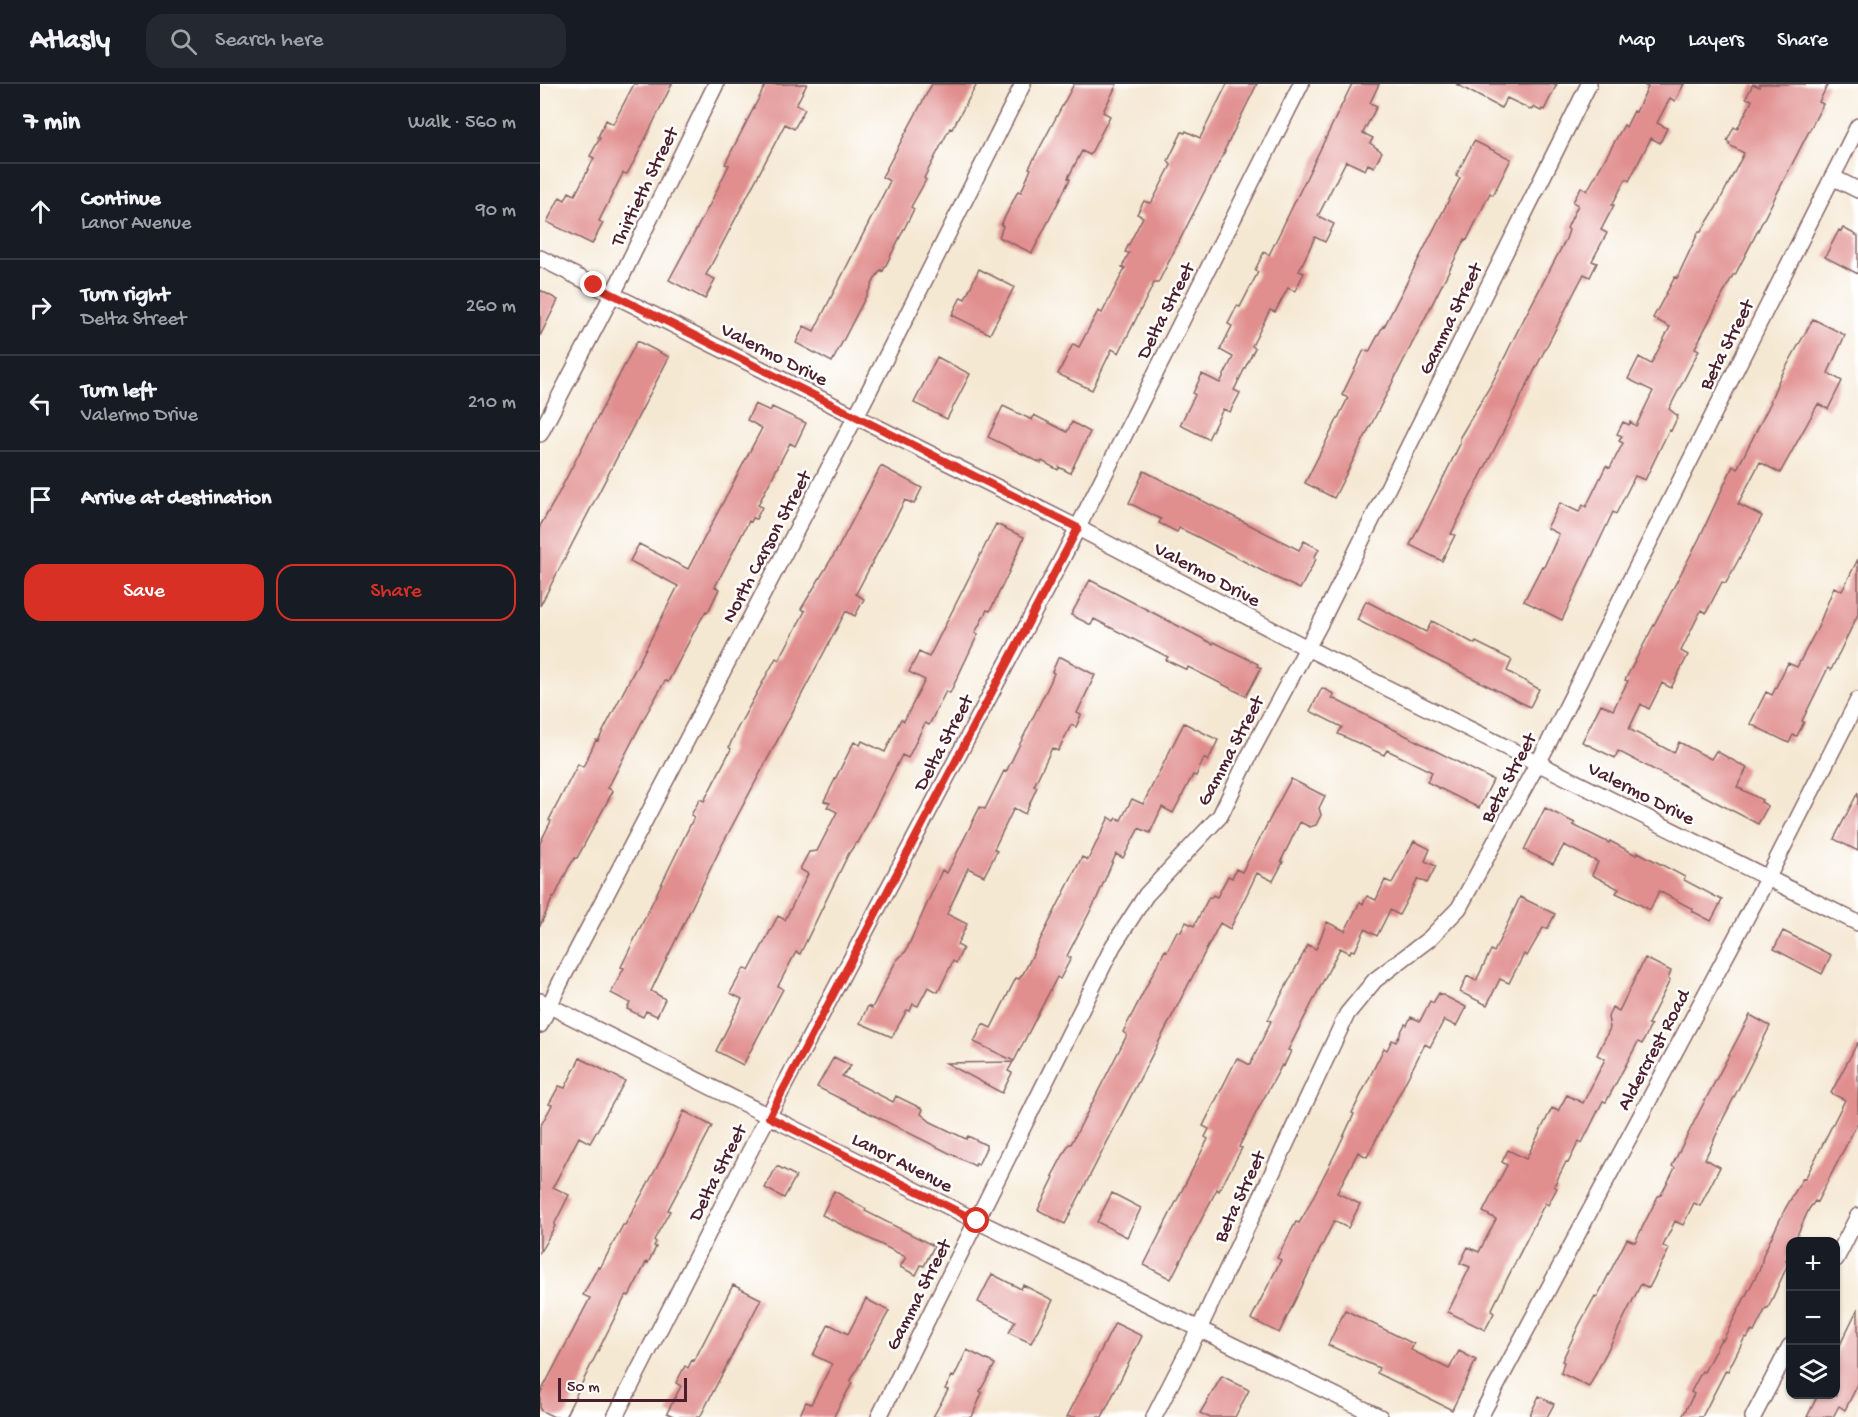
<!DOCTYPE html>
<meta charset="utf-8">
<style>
body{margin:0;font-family:"Gochi Hand",sans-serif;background:#242831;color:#f1f3f6}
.controls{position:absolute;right:18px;bottom:18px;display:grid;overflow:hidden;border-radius:12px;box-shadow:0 2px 4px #0004}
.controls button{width:54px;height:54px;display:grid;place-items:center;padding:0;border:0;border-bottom:2px solid #363941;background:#171b24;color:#f1f3f6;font:30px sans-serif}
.scale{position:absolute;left:18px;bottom:15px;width:129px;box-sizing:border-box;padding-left:6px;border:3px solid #4a1f2b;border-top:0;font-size:16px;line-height:21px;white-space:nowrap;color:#4a1f2b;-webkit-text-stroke:4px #fff;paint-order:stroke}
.stop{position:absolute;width:18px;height:18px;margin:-14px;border:4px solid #d93025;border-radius:50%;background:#fff}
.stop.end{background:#d93025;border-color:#fff;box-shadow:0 2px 6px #0008}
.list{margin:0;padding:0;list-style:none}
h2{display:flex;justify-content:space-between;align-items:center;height:78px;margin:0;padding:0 24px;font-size:26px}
h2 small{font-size:20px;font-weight:400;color:#9ea1a6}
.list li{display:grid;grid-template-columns:39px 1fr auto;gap:18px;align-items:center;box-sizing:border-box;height:96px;padding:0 24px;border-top:2px solid #363941}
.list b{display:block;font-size:22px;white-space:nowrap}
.list p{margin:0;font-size:20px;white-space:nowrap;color:#9ea1a6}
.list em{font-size:20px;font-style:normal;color:#9ea1a6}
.actions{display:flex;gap:12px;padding:18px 24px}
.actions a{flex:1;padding:14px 0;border:2px solid #d93025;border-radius:18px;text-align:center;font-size:21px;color:#d93025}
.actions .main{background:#d93025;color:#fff}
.icon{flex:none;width:33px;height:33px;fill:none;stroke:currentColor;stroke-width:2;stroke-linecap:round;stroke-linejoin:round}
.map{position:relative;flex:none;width:1318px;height:1333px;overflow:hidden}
header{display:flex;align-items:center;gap:36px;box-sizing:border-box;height:84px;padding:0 30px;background:#171b24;border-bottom:2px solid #363941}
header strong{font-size:28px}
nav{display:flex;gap:33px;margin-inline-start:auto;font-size:21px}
.search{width:420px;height:54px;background:#242831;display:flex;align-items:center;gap:15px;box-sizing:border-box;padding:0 21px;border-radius:18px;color:#9ea1a6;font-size:22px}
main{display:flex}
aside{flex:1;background:#171b24}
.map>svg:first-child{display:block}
</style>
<header>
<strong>Atlasly</strong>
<div class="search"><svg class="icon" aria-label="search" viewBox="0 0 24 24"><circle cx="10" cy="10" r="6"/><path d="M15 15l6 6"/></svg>Search here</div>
<nav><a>Map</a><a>Layers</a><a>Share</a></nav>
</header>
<main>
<aside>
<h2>7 min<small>Walk · 560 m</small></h2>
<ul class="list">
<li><svg class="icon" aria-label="ahead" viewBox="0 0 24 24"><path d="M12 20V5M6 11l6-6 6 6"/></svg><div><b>Continue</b><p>Lanor Avenue</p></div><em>90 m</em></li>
<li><svg class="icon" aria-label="right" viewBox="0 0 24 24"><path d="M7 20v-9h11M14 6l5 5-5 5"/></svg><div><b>Turn right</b><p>Delta Street</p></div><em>260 m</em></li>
<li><svg class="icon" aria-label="left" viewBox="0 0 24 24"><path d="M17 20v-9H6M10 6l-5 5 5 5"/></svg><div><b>Turn left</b><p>Valermo Drive</p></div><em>210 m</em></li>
<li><svg class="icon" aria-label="arrive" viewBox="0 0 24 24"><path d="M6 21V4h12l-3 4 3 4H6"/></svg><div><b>Arrive at destination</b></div></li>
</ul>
<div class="actions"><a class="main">Save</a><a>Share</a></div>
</aside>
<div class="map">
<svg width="1318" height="1333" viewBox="0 0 1318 1333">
<rect width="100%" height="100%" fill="#fff"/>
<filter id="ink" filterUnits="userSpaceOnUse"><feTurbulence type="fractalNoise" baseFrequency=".0167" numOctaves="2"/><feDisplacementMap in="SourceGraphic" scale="12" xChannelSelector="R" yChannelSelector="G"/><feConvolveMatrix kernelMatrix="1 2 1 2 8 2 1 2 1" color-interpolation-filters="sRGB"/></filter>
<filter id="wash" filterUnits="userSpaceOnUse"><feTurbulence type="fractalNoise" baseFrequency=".008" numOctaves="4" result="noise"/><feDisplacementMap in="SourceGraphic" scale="24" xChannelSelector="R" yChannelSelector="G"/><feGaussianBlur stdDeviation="1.35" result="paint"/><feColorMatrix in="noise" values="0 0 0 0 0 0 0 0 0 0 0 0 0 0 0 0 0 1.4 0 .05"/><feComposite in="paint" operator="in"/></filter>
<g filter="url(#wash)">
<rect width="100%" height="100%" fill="#f5e8d3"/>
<g id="blocks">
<!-- building -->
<path fill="#e18e8e" d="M 94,0 L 132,0 L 96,74 L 87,90 L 83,89 L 59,137 L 63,139 L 52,160 L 7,138 L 20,113 L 25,116 L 29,108 L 35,111 L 54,74 L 50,72 L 60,54 L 58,53 L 66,36 L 73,40 Z
M 226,0 L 267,0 L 256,21 L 265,25 L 254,45 L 245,40 L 166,191 L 175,195 L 165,215 L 129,196 L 170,120 L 189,81 L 185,80 Z
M 392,0 L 437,0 L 412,45 L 410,44 L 384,94 L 386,96 L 371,123 L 374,125 L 343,187 L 341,186 L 336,193 L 292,278 L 256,259 L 264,242 L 274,247 L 350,97 L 342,93 Z
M 534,0 L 577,0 L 563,28 L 570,32 L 550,71 L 542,67 L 528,94 L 530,95 L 492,169 L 459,153 L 463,142 L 461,141 L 478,107 L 481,108 L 491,85 L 489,84 Z
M 687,0 L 717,0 L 684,67 L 685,67 L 618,199 L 614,199 L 579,269 L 572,265 L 552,306 L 518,290 L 533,260 L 539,263 L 558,227 L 562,229 L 585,184 L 582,183 L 589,169 L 585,168 L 603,133 L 597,130 L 604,117 L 609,119 L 612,118 L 631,81 L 628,77 L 642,48 L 645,49 L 646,47 L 660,54 Z
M 812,0 L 839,0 L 830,19 L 837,22 L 823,49 L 833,54 L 830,59 L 842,68 L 834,83 L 828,80 L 825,86 L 806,77 L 778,132 L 794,140 L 785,158 L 775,153 L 759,187 L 764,189 L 755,207 L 748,204 L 735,228 L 730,226 L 712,262 L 715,264 L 694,306 L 700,309 L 690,328 L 683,325 L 668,355 L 640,341 L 655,311 L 653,309 L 662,290 L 680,299 L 693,273 L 680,266 L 692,242 L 688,240 L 697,222 L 700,223 L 718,188 L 715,186 L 724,168 L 729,171 Z
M 916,0 L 1017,0 L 1004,26 L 1002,25 L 1001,27 L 993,23 L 992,26 L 967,14 L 961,24 Z
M 1102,0 L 1144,0 L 1135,17 L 1130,14 L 1117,39 L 1127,44 L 1120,59 L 1111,54 L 1089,97 L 1086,95 L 1072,121 L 1074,121 L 1061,146 L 1067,149 L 1052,177 L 1057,179 L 1050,193 L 1044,190 L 1036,205 L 911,450 L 915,451 L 902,477 L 870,461 L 920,360 L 920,353 L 952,299 L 977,248 L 1026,155 L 1029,146 L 1027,144 L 1038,121 L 1033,118 L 1041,103 L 1047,107 L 1084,41 L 1086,43 L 1094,27 L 1096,28 L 1108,3 Z
M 1213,0 L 1219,3 L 1220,0 L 1288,0 L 1279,18 L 1283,20 L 1195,191 L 1193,191 L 1155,264 L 1159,266 L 1129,325 L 1138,332 L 1131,347 L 1129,346 L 1105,396 L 1095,392 L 1076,430 L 1073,428 L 1022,536 L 984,517 L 1002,482 L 1004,483 L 1019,450 L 1007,444 L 1020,419 L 1039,428 L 1043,421 L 1046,423 L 1066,382 L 1070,384 L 1083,359 L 1079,357 L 1082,352 L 1077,350 L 1083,338 L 1089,341 L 1090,338 L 1096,342 L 1113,307 L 1088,295 L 1099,273 L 1111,280 L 1130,243 L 1113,234 L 1135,193 L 1137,194 L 1159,147 L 1161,148 L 1176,124 L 1204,69 L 1189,61 L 1190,59 L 1187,57 L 1194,43 L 1197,45 L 1211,19 L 1212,16 L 1206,14 Z
M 934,57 L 971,75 L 953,111 L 950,109 L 927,156 L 925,155 L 794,414 L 765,399 L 808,314 L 802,311 L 824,266 L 829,268 L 843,242 L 844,243 L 920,94 L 916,92 Z
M 1303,144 L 1318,152 L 1318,190 L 1285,173 L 1299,146 L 1301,147 Z
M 439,185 L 474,203 L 450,250 L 412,231 L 421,213 L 425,215 Z
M 0,206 L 18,216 L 0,252 Z
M 1273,235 L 1305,251 L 1288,289 L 1302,297 L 1288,325 L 1278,320 L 1240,389 L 1220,378 L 1198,420 L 1222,432 L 1186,499 L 1182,498 L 1166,529 L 1161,526 L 1141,567 L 1148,571 L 1131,604 L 1122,599 L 1109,625 L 1101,620 L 1089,645 L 1134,669 L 1139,658 L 1171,675 L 1176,667 L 1207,684 L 1197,703 L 1222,716 L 1221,718 L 1228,722 L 1218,740 L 1078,667 L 1075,674 L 1042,658 L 1061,620 L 1073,626 L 1088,597 L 1085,596 L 1158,457 L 1193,382 L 1197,385 L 1231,318 L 1230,317 L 1239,296 Z
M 97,257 L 129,273 L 0,522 L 0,442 L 14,418 Z
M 397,273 L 430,290 L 407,335 L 374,319 Z
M 215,320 L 230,327 L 232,323 L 266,339 L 255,362 L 250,359 L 218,421 L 222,423 L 216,435 L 213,434 L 211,438 L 209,437 L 175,503 L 179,505 L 168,528 L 166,527 L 157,542 L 128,598 L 125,597 L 104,634 L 68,704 L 73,707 L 37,774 L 35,774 L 29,783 L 14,814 L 13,813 L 0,842 L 0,759 L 11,737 L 9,736 L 38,680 L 43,683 L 56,656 L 58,657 L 138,502 L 90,477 L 99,460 L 148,485 L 222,344 L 207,336 Z
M 463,322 L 492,336 L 494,331 L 527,348 L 532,338 L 550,348 L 530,389 L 519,383 L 518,386 L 502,377 L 501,379 L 448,353 Z
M 341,382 L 382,404 L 374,420 L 365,416 L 316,510 L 324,515 L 315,532 L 306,527 L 182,761 L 111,907 L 125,915 L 117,932 L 106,927 L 103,933 L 87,925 L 90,919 L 71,909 L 84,884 L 81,883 L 154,733 L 151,731 L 160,715 L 164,717 L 191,665 L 189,663 L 197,645 L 236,574 L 239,576 L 265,527 L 261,525 L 298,464 Z
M 604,387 L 759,466 L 764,457 L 779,465 L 774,474 L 776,475 L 760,505 L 730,491 L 658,453 L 639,444 L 637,448 L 619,439 L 621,435 L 589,419 Z
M 456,440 L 484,453 L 468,490 L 450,527 L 447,526 L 435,549 L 438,550 L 410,609 L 406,607 L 389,641 L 385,639 L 368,674 L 362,671 L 318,759 L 316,759 L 309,769 L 260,870 L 256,868 L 238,902 L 243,905 L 203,981 L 176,967 L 202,915 L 190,909 L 204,884 L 209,887 L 238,832 L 245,836 L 268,790 L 260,785 L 269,768 L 277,767 L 297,728 L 287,723 L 290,719 L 284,717 L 314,658 L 320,661 L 322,657 L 345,668 L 361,635 L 364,637 L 385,596 L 369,588 L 379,568 L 389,573 Z
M 1318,475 L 1318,530 L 1291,586 L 1288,584 L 1262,637 L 1264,638 L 1257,652 L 1253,651 L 1249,659 L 1210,640 L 1226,608 L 1232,611 L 1248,579 L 1257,583 L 1278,543 L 1294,503 L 1302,507 Z
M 550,496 L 673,560 L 674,558 L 718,580 L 717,582 L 721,584 L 706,612 L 648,583 L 647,586 L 626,576 L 628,573 L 554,535 L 551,541 L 531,531 Z
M 826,517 L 886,548 L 892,537 L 935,560 L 936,558 L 972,576 L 967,587 L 999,605 L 990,623 L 817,536 Z
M 521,573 L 555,591 L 537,629 L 541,631 L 536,643 L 531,641 L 518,667 L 512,664 L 494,702 L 497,703 L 485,730 L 474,724 L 454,765 L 457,767 L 444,792 L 428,784 L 407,830 L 427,840 L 417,861 L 423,864 L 416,879 L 413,877 L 398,908 L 388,903 L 378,922 L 373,920 L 370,927 L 367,926 L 352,953 L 320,939 L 328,922 L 332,924 L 356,877 L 366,867 L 402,786 L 407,789 L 440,723 L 445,725 L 464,687 L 466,688 L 510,599 L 514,589 L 512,588 L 518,574 Z
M 782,604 L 794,610 L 792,614 L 953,696 L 939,724 L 887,698 L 892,688 L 847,666 L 844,671 L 798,650 L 802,643 L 770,627 Z
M 644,639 L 678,656 L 668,677 L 664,674 L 656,692 L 653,691 L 633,729 L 622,723 L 610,749 L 599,744 L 583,774 L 576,770 L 557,814 L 527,872 L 531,874 L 520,895 L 517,893 L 474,977 L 434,958 L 443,940 L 451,944 L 476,894 L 479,895 L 484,888 L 542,773 L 548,776 L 569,733 L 575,737 L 577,734 L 581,736 L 592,715 L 603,720 Z
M 751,695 L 785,712 L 779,724 L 781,731 L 776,741 L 770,743 L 760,738 L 741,777 L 743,778 L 733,797 L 717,789 L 690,845 L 680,839 L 525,1140 L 498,1126 L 514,1093 L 512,1092 L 529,1060 L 531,1060 L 587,951 L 583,948 L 625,866 L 627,867 L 637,847 L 641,848 L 646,838 L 654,842 L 669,813 L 671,814 L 673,811 L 677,813 L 688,792 L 692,794 L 696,785 L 702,788 Z
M 1318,708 L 1318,767 L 1294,755 Z
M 1005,724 L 1035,739 L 1033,741 L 1069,759 L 1070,757 L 1096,771 L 1098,768 L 1109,774 L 1145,793 L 1144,796 L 1182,816 L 1171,837 L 1152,827 L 1153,825 L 1119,807 L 1110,826 L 1093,817 L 1076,809 L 1079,805 L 1052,791 L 1058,778 L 1024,761 L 1013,780 L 984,766 Z
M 874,757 L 890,765 L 885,777 L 896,782 L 887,799 L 878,795 L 859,831 L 850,826 L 837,852 L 825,845 L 815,867 L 811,866 L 810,869 L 800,864 L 748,966 L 751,967 L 744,982 L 742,981 L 718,1025 L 699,1063 L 702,1064 L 679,1107 L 677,1105 L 631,1195 L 604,1181 L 668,1055 L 665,1053 L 669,1045 L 663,1042 L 697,974 L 710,981 L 731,937 L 728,936 L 768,861 L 776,865 L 787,838 L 805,847 L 820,818 L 823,820 L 827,812 L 836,816 L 845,796 L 852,799 Z
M 980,813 L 1015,830 L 1008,844 L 1003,844 L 987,872 L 984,870 L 969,899 L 960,895 L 947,921 L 920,908 L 927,892 L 936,897 L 951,866 L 954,868 Z
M 1243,847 L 1291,871 L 1282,890 L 1234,865 Z
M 1105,874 L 1131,887 L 1128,895 L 1130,896 L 1108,940 L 1111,941 L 1102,960 L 1098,958 L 1066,1018 L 1063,1017 L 1042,1059 L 1039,1057 L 1028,1079 L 1026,1078 L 1014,1102 L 1017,1104 L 1008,1121 L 1005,1119 L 951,1227 L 954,1229 L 945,1246 L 908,1228 L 930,1183 L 920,1179 L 928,1163 L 939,1168 L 956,1135 L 943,1128 L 967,1081 L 962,1078 L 968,1066 L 986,1075 L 1012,1024 L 1018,1027 L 1027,1011 L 1043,1019 L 1065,975 L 1057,971 L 1070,944 L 1068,933 L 1072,923 L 1079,927 Z
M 899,909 L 926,923 L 916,942 L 904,936 L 890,963 L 885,960 L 827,1073 L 818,1068 L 797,1109 L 820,1120 L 808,1144 L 794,1137 L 739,1249 L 711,1235 L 741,1176 L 737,1174 L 756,1138 L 759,1139 L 764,1131 L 796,1068 L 814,1030 L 812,1029 L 844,964 L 847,966 L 852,956 L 856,958 L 865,940 L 867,941 L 871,933 L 880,937 L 890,917 L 893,919 Z
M 1210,931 L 1230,942 L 1178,1045 L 1179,1045 L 1165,1075 L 1180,1083 L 1160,1122 L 1154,1119 L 1143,1141 L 1135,1137 L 1123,1162 L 1129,1165 L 1109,1204 L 1101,1200 L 1049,1303 L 1021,1289 L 1024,1278 L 1022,1277 L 1039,1241 L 1055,1212 L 1057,1213 L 1087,1155 L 1095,1158 L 1118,1112 L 1121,1111 L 1135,1084 L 1132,1082 L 1156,1034 Z
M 1318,958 L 1318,1038 L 1277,1118 L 1275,1117 L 1269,1125 L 1254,1158 L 1251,1158 L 1249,1169 L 1246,1177 L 1249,1178 L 1228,1224 L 1226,1224 L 1214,1248 L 1211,1247 L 1207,1254 L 1205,1253 L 1188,1287 L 1186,1286 L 1162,1333 L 1142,1333 L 1154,1310 L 1151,1308 L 1162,1287 L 1164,1288 L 1181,1255 L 1183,1256 L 1221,1182 L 1223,1171 L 1245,1125 L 1263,1094 L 1265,1095 L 1305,1016 L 1291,1009 Z
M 294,973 L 311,982 L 302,992 L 353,1018 L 356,1012 L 383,1025 L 381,1030 L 391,1038 L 426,1055 L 428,1052 L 446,1061 L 446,1064 L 438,1081 L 436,1079 L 435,1082 L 277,1003 Z
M 40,974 L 85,997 L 50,1059 L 39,1053 L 13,1103 L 29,1111 L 14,1141 L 15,1142 L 0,1168 L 0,1043 L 12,1021 L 9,1020 L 19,1002 L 25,1004 Z
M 473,978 L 468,987 L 472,989 L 462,1009 L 406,979 Z
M 144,1027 L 172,1042 L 128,1126 L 130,1127 L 114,1156 L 116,1158 L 114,1162 L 116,1163 L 108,1179 L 106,1178 L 104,1183 L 89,1212 L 87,1211 L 85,1213 L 25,1333 L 14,1333 L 0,1326 L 0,1310 L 50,1214 L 43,1211 L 58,1183 L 60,1184 L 83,1141 L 85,1141 L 123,1072 Z
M 237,1082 L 256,1092 L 244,1114 L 225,1104 Z
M 294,1107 L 326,1125 L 325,1127 L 394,1162 L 384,1182 L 381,1181 L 376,1191 L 360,1183 L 366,1173 L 282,1131 Z
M 572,1109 L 601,1124 L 587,1153 L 557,1138 Z
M 452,1190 L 481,1205 L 483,1201 L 513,1216 L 491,1259 L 469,1249 L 475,1237 L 438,1218 Z
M 193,1201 L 221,1215 L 160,1333 L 135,1333 L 127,1329 L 141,1302 L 136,1299 L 145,1282 L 148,1284 L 152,1276 L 154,1277 Z
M 326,1215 L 349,1227 L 310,1298 L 312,1299 L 294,1332 L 296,1333 L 259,1333 L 266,1318 L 271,1320 L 292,1280 L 273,1271 L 289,1240 L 308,1250 Z
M 1318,1224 L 1318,1300 L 1305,1326 L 1299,1322 L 1293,1333 L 1267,1333 L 1278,1311 L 1296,1311 L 1296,1269 Z
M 805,1226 L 874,1260 L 871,1266 L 909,1285 L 919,1267 L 936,1276 L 912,1326 L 837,1289 L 839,1284 L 788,1261 Z
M 575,1239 L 602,1252 L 562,1333 L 527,1333 Z
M 427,1266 L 455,1280 L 440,1307 L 442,1309 L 432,1333 L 393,1333 L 408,1306 L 405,1305 L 412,1292 L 414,1293 Z
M 682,1292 L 709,1306 L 695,1333 L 668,1333 L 660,1329 Z
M 999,1312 L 1014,1320 L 1007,1333 L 989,1333 Z"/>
</g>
</g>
<g filter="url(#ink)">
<use href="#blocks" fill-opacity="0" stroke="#866566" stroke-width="1.5"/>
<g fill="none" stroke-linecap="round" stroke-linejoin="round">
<!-- street casing -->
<g stroke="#866566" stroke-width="18">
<path id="street" d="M 1292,93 L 1318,106
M 0,174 L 538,444 L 767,564 L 1318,839
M 0,350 L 82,192 L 176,0
M 0,917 L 437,1137 L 840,1333
M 0,941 L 21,897 L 329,307 L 483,0
M 1296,1175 L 1318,1132
M 75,1333 L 214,1059 L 524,471 L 761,0
M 339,1333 L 573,862 L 606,811 L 680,732 L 709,672 L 782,536 L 1049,0
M 614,1333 L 659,1245 L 807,930 L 835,896 L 889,855 L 919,824 L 1007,662 L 1318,42
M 940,1333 L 1227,795 L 1318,616
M 1213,1333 L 1250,1262"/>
</g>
<!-- street -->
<use href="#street" stroke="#fff" stroke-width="15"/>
</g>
</g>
<g fill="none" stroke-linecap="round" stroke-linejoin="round" filter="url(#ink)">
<!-- route -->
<path stroke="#d93025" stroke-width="8" d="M 54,201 L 538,444 L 229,1033 L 437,1137"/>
</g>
<g text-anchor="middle" stroke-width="5" stroke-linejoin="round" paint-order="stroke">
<!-- street labels -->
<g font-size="20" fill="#4a1f2b" stroke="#fff">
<text transform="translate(103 102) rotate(-64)" y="7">Thirtieth Street</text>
<text transform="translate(624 226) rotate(-63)" y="7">Delta Street</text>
<text transform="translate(909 234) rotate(-64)" y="7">Gamma Street</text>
<text transform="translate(1185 260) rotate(-63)" y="7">Beta Street</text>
<text transform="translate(235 269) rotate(27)" y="7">Valermo Drive</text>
<text transform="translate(225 462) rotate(-62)" y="7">North Carson Street</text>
<text transform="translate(668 489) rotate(28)" y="7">Valermo Drive</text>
<text transform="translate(402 658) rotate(-62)" y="7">Delta Street</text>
<text transform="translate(689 666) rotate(-62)" y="7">Gamma Street</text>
<text transform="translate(967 693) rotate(-62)" y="7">Beta Street</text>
<text transform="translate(1102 708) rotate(27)" y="7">Valermo Drive</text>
<text transform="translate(1112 965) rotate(-62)" y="7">Aldercrest Road</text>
<text transform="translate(363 1077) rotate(27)" y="7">Lanor Avenue</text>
<text transform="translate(176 1088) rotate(-63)" y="7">Delta Street</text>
<text transform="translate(698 1112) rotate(-65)" y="7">Beta Street</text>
<text transform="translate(377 1210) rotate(-63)" y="7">Gamma Street</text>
</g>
</g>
</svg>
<div class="controls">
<button>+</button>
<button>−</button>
<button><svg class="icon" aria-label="layers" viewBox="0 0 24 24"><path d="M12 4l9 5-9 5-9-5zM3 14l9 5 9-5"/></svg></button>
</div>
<div class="scale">50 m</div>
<div class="stop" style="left:437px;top:1137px"></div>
<div class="stop end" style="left:54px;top:201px"></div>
</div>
</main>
